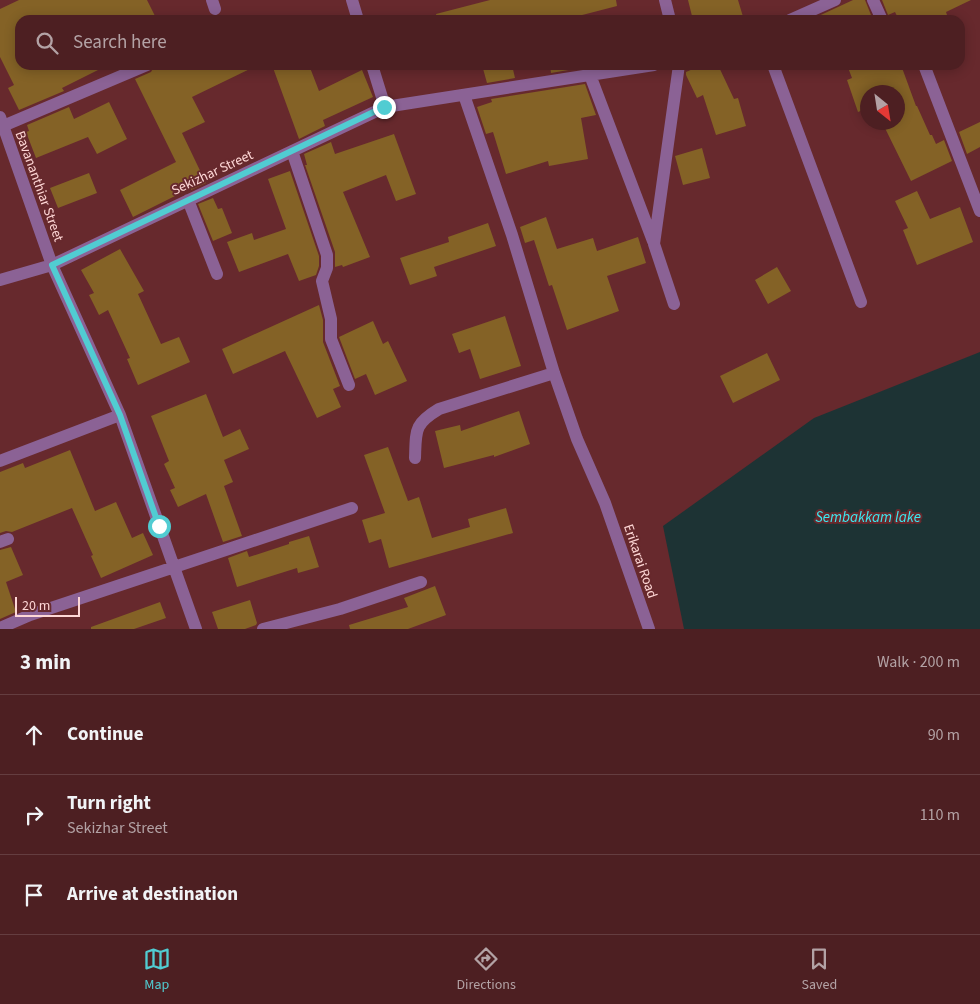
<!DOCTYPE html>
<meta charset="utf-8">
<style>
body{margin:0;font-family:"Source Sans 3",sans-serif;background:#54272a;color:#f1f3f6}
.compass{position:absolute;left:860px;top:85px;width:45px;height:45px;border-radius:50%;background:#4d1f22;box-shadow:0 2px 12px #0003;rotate:150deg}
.scale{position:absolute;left:15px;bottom:12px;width:65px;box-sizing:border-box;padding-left:5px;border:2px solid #fed7d6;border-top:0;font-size:14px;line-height:18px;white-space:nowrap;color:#fed7d6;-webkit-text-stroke:4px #67292d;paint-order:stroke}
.stop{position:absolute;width:15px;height:15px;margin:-11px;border:4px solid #51ccd2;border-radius:50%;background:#fff}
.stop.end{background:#51ccd2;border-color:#fff;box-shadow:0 1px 5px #0008}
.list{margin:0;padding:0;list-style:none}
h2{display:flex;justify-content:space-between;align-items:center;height:65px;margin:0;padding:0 20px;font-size:21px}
h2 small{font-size:16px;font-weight:400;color:#b3a2a5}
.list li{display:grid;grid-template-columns:32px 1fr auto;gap:15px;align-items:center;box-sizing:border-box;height:80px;padding:0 20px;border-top:1px solid #643d40}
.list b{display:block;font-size:19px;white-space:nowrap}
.list p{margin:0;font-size:16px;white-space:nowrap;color:#b3a2a5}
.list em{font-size:16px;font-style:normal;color:#b3a2a5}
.icon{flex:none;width:28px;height:28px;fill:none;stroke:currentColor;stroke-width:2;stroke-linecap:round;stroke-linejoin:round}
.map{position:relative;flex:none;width:980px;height:629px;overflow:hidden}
.search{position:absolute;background:#4d1f22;box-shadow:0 2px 12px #0003;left:15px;right:15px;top:15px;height:55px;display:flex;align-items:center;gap:12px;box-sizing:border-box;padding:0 18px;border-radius:15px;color:#b3a2a5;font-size:19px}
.sheet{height:305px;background:#4d1f22}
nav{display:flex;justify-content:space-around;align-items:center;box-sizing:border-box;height:70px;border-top:1px solid #643d40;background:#4d1f22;font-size:14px;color:#b3a2a5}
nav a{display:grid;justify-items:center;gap:2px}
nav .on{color:#51ccd2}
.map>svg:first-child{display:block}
</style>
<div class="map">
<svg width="980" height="629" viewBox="0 0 980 629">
<rect width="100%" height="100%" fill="#67292d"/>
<!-- water -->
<path fill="#1d3334" d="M 980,352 L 980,629 L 684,629 L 663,526 L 814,418 Z"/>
<!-- building -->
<path fill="#846226" d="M 19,0 L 147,0 L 157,20 L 20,20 L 20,65 L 108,65 L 62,88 L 64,91 L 19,110 L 8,88 L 14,85 L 0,57 L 0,9 Z
M 490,0 L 616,0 L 617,6 L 563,20 L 437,20 L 436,14 Z
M 688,0 L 738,0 L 744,20 L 693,20 Z
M 853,0 L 865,0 L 873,20 L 810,20 Z
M 882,0 L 971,0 L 946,12 L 947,15 L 934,20 L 899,20 L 895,12 L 888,15 Z
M 155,65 L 258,65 L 192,97 L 205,122 L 182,133 L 206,183 L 191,190 L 191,188 L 133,217 L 120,190 L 176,162 L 135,79 L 151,72 Z
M 272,65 L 309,65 L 319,91 L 362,70 L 373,97 L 323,120 L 325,126 L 299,139 Z
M 482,65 L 512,65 L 515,78 L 487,83 Z
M 550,65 L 586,65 L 586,67 L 551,73 Z
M 702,65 L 718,65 L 734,99 L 738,98 L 746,126 L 716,135 L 703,95 L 697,98 L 686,75 L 686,72 Z
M 847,65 L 901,65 L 916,106 L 917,106 L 930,135 L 932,135 L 936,144 L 944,140 L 952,161 L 911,181 L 882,122 L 898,122 L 898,92 L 868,92 L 868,108 L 858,112 L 847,80 L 852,78 Z
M 585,84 L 596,115 L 581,118 L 588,159 L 549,166 L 548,161 L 506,174 L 493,132 L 486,134 L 477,107 L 492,102 L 491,99 Z
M 109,102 L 127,139 L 97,154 L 88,137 L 36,158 L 26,132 L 29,131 L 27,125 L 69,107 L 74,119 Z
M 980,122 L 980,147 L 967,154 L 959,132 Z
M 394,134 L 416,194 L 396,201 L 386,175 L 343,192 L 370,257 L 343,267 L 342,265 L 335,267 L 335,252 L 305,165 L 307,165 L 304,154 L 331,142 L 335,154 Z
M 702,148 L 710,178 L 683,185 L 675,156 Z
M 290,171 L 319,256 L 319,266 L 316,275 L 299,281 L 288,254 L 239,272 L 227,242 L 252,233 L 254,240 L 286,229 L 268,179 Z
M 89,173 L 97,193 L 58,208 L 50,188 Z
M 917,191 L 930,219 L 960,207 L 973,242 L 917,265 L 903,230 L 908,228 L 895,201 Z
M 213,198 L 218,209 L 222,208 L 232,233 L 213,241 L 198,204 Z
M 546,217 L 557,249 L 593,238 L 597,251 L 638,237 L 646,263 L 607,276 L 619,311 L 567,330 L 552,285 L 549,286 L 534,240 L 525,243 L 520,227 Z
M 488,223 L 496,246 L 434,267 L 437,276 L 410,285 L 400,258 L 449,242 L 448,237 Z
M 120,249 L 144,291 L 138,294 L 161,344 L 179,337 L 190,362 L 138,385 L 127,359 L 130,358 L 108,310 L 99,315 L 89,295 L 94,293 L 81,270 Z
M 777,267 L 791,291 L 768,304 L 755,280 Z
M 319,305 L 323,320 L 323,342 L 340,386 L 333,389 L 341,407 L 317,418 L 285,351 L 233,374 L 222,349 Z
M 505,316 L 521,366 L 480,379 L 470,349 L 459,353 L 452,334 Z
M 373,321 L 383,344 L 388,341 L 407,381 L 375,395 L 366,374 L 355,379 L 339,337 Z
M 767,353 L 780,380 L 733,403 L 720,376 Z
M 206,394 L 223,437 L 240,429 L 249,449 L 224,460 L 233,482 L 224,486 L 242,536 L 223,542 L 206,494 L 178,507 L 170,490 L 175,488 L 164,464 L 169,461 L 151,416 Z
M 519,411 L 530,444 L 494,457 L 494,455 L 444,468 L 435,431 L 460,425 L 461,431 Z
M 388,447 L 408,501 L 419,497 L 432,538 L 470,527 L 468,519 L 506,508 L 513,533 L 389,568 L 381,539 L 369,543 L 362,520 L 385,513 L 364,455 Z
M 70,450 L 95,511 L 116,502 L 132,538 L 143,533 L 153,555 L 101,578 L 91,556 L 93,555 L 72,508 L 12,532 L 6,531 L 0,533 L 0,472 L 23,463 L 25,468 Z
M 309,536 L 319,567 L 298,573 L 297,568 L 237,587 L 228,558 L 247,551 L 249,557 L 289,544 L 289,542 Z
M 11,547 L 23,575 L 6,582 L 16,612 L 0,619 L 0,550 Z
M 435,586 L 446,615 L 408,629 L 350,629 L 349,625 L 408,607 L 404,598 Z
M 250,600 L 257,623 L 256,625 L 245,629 L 218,629 L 212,612 Z
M 160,602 L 166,618 L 134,629 L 91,629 L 91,627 Z"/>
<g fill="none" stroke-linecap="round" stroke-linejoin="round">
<!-- minor -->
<path stroke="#8b6295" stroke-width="12" d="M 212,0 L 215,9
M 352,0 L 358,20
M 665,0 L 670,20
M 873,0 L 882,20
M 790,20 L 835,0
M 372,65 L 385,107
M 773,65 L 861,302
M 924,65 L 980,211
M 590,75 L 653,241
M 464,95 L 512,235 L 554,373 L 577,439 L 605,503 L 649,629
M 0,117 L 52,265 L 120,415 L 196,629
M 3,126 L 147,65
M 292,151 L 327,255 L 327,268 L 322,281 L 331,319 L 331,339 L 349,385
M 188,200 L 217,274
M 0,280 L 52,265 L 385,107 L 654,65
M 674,304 L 654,244 L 679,65
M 415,458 C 416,430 414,424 439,409 L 554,373
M 0,461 L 120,415
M 0,542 L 8,539
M 0,628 L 30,615 L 352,508
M 263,629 L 340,609 L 421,582"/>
</g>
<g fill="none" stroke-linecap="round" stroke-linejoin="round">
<!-- route -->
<path stroke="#51ccd2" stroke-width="6" d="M 159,526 L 120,415 L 52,265 L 384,107"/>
</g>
<g text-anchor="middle" stroke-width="4" stroke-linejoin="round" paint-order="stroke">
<!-- street labels -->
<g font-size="14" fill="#fed7d6" stroke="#67292d">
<text transform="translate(212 172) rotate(-25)" y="5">Sekizhar Street</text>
<text transform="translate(40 186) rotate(70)" y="5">Bavananthiar Street</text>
<text transform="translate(641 561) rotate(71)" y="5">Erikarai Road</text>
</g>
<!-- water labels -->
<g font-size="15" font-style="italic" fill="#3aebf2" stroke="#67292d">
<text x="868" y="522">Sembakkam lake</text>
</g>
</g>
</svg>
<svg class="compass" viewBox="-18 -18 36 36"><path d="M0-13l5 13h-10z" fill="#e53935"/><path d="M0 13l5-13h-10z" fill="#b3a2a5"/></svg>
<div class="scale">20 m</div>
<div class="stop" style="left:159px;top:526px"></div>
<div class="stop end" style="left:384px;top:107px"></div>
<div class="search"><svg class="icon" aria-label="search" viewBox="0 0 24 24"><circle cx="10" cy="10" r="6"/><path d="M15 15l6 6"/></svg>Search here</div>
</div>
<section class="sheet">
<h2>3 min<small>Walk · 200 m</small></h2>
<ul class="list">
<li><svg class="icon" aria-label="ahead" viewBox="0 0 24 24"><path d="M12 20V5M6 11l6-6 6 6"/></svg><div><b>Continue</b></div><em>90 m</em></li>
<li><svg class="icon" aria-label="right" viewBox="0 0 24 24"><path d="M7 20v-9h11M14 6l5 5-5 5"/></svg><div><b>Turn right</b><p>Sekizhar Street</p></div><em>110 m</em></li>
<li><svg class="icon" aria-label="arrive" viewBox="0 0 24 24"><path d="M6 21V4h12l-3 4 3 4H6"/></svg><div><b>Arrive at destination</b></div></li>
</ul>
</section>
<nav>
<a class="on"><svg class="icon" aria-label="map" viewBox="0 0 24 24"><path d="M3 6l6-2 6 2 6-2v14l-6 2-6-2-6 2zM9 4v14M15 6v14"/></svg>Map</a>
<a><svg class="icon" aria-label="directions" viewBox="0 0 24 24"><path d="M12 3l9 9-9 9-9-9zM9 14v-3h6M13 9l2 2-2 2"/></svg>Directions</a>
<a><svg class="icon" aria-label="saved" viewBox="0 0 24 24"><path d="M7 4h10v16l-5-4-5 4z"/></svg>Saved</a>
</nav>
